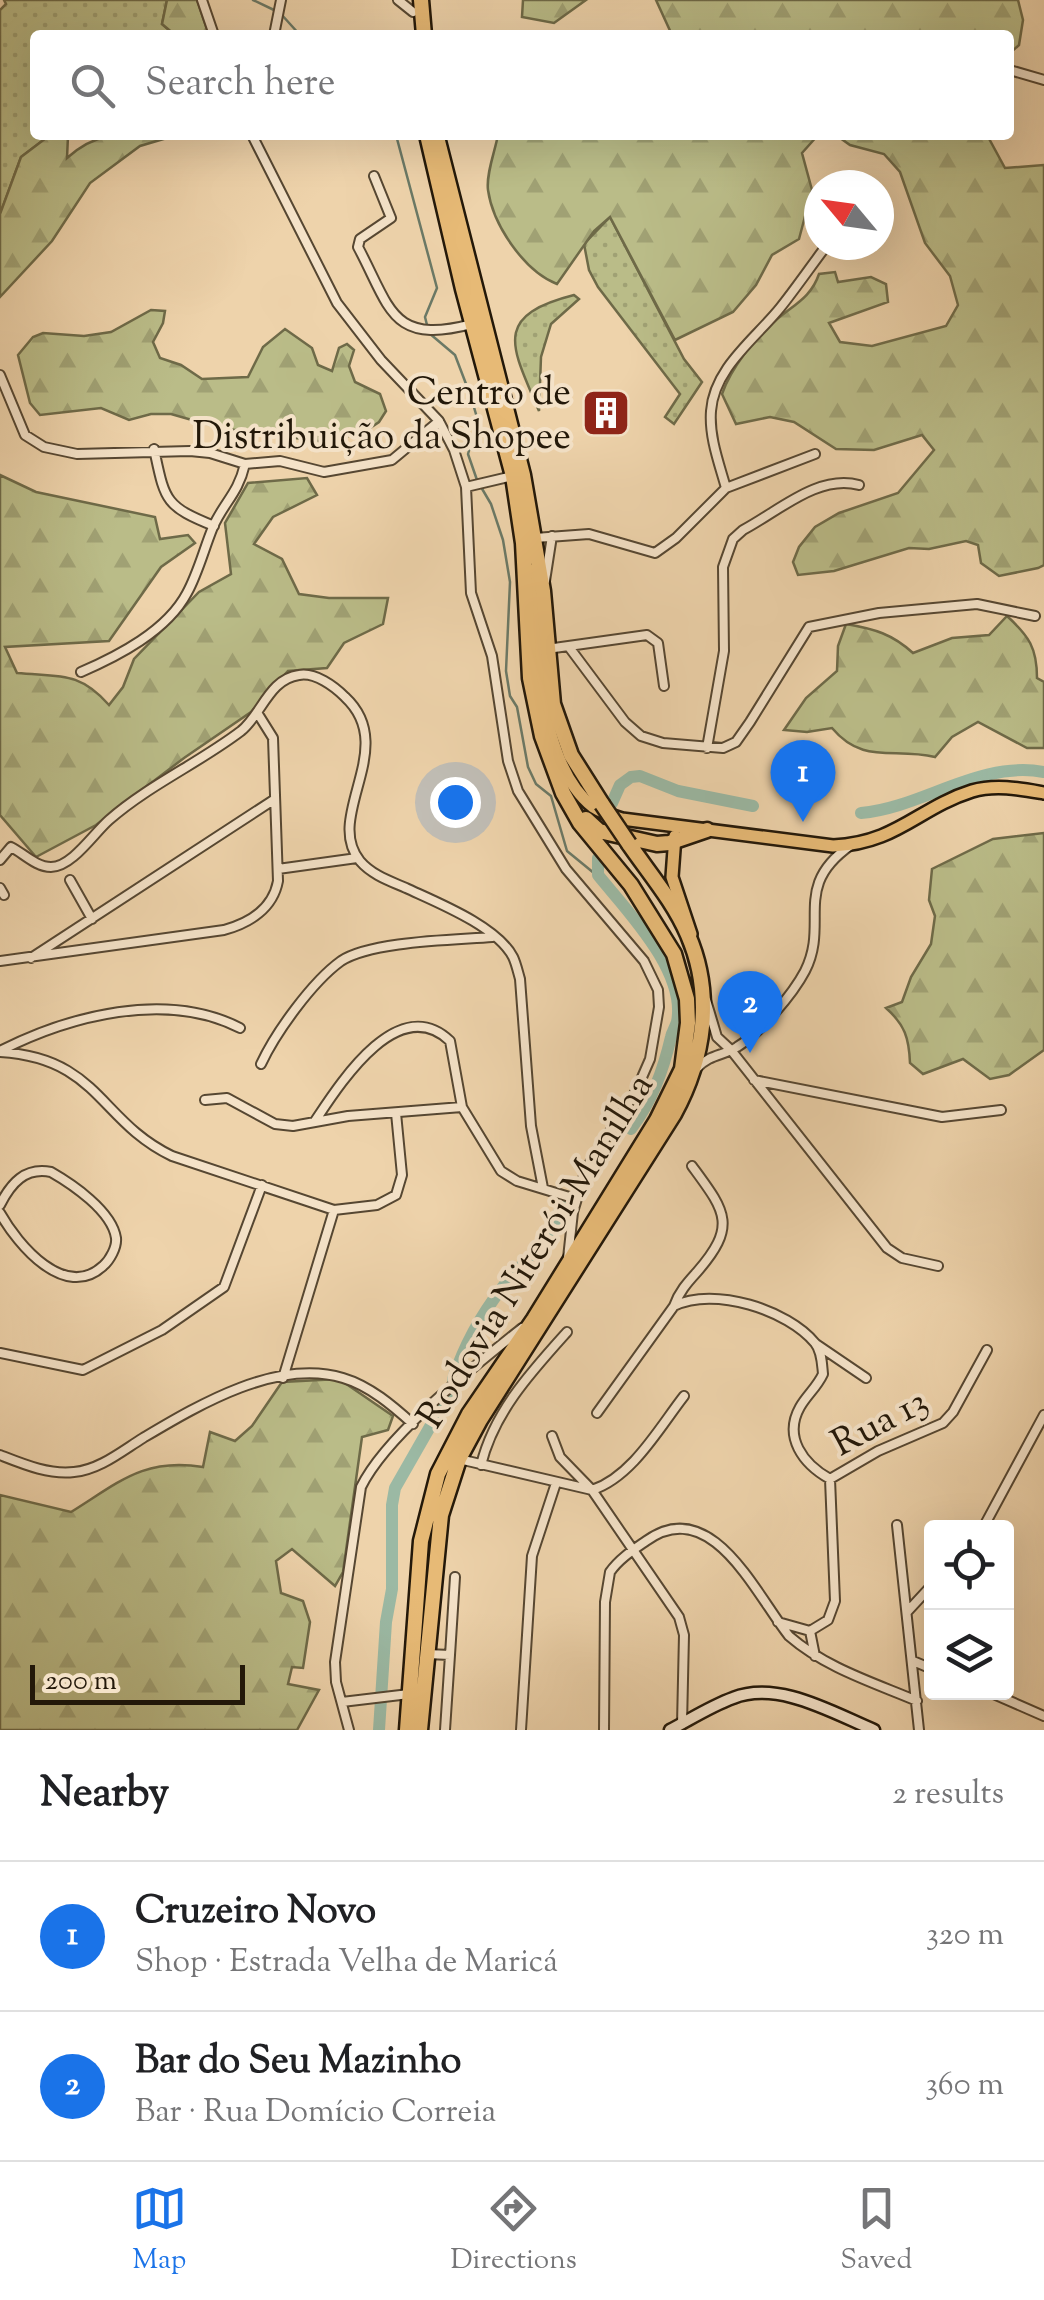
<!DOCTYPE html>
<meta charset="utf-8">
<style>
body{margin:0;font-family:"Sorts Mill Goudy",serif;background:#f6f6f6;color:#202124}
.controls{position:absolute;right:30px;bottom:30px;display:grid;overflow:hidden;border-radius:10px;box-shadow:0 10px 40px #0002}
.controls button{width:90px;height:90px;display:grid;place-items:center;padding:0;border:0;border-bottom:2px solid #e0e0e0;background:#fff;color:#202124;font:50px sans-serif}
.compass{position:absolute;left:804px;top:170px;width:90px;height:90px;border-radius:50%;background:#fff;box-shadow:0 10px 40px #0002;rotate:299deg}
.scale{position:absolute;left:30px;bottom:25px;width:215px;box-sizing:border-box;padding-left:10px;border:5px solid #231809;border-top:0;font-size:28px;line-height:35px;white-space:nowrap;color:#231809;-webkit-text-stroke:8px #f4e2c8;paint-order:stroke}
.you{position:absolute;left:455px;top:802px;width:35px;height:35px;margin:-25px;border:8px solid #fff;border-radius:50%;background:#1a73e8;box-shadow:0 0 0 15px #1a73e833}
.badge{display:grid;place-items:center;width:65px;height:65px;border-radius:50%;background:#1a73e8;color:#fff;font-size:32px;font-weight:700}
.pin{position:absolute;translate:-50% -82px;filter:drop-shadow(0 2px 5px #0008)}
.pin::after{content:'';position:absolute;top:52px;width:35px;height:30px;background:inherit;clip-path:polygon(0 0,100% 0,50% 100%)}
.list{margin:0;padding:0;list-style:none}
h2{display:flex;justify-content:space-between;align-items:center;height:130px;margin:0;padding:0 40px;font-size:42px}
h2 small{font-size:32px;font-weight:400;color:#757577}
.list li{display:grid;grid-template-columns:65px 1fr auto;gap:30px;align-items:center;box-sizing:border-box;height:150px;padding:0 40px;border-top:2px solid #e0e0e0}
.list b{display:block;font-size:38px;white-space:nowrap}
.list p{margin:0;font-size:32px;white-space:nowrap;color:#757577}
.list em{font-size:32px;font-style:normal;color:#757577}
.icon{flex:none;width:55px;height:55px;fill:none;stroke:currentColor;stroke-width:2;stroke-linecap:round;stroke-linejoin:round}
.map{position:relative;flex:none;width:1044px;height:1730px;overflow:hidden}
.search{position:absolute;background:#fff;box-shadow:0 10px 40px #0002;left:30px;right:30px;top:30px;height:110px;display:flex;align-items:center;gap:25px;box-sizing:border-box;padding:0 35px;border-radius:10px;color:#757577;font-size:38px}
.sheet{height:430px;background:#fff}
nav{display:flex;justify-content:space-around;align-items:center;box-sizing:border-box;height:140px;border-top:2px solid #e0e0e0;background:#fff;font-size:28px;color:#757577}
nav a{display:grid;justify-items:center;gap:5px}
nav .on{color:#1a73e8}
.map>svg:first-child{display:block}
</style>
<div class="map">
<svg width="1044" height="1730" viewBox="0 0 1044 1730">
<defs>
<pattern id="grass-dots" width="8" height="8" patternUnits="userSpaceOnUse" patternTransform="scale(2.5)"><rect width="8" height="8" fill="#babc88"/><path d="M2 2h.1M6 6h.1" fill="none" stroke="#a0a174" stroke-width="1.8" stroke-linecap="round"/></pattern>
<pattern id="forest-firs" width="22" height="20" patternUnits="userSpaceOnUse" patternTransform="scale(2.5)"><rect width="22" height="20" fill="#babc88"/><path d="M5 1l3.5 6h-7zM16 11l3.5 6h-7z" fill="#a0a174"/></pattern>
</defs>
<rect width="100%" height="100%" fill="#eed3ab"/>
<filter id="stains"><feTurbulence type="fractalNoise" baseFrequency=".002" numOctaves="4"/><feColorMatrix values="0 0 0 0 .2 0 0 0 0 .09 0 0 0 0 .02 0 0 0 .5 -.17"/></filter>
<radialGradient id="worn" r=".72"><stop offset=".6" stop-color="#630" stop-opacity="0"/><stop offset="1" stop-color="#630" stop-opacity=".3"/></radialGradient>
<!-- grass -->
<path fill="url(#grass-dots)" stroke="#6e6a48" stroke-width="2.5" d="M 4,0 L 167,0 L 162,24 L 175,35 L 35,35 L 35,135 L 50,135 L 21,157 L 0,214 L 0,10 L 6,4 Z
M 610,217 L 684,359 L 702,382 L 674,424 L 665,417 L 680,394 L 598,287 L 589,270 L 584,244 Z
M 574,295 L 579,299 L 551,324 L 541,357 L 539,411 C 512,347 491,316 574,295 Z"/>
<!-- forest -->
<path fill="url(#forest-firs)" stroke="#6e6a48" stroke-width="2.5" d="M 167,0 L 197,0 L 209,35 L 175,35 L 162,24 Z
M 523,0 L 586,0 L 554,23 L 522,17 Z
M 656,0 L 1018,0 L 1023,20 L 1019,45 L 1009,54 L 1009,35 L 672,35 Z
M 50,135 L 68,136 L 67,158 C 102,126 133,135 177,135 L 140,146 L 90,183 L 52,241 L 0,297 L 0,214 L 21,157 Z
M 498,135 L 818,135 L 802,153 L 812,190 L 799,239 L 772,255 L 756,285 L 733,312 L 675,340 L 610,217 L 594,231 L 557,284 C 524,271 493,225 488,190 C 486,174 495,151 498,135 Z
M 836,135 L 987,135 L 1005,168 L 1044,165 L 1044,565 L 1038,568 L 999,576 L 981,563 L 978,545 L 966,541 L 929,549 L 909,548 L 834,571 L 798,575 L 793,562 L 799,547 L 815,527 L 839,513 L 898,493 L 934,450 L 922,435 L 874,450 L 836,449 L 794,422 L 770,417 L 736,424 L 722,394 C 731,368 754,339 775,321 C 793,305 811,298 819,274 L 835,272 L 838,282 L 871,277 L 886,284 L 888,302 L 829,323 L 840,342 L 872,346 L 946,326 L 958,305 L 950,276 L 925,243 L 900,172 L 884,154 L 850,145 Z
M 151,310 L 165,311 L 163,323 L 153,342 L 160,358 L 181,365 L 202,379 L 248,377 L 263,347 L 285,329 L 312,348 L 318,365 L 332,371 L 339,348 L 347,344 L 354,350 L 349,366 L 355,382 L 380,394 L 386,411 L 379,422 L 364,432 L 325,442 L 220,428 L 171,414 L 151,414 L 129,420 L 101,408 L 40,415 L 30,403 L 18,355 L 33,337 L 43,333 L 84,336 L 111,332 Z
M 0,475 L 36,492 L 155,517 L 160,539 L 188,535 L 195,543 L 161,567 L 109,641 L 5,647 L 17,673 C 60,677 79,671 109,705 L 123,687 L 134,659 L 199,592 L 231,574 L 225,523 L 248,483 L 307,478 L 317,495 L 273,517 L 254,544 L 282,559 L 299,594 L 329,598 L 388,598 L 383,624 L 344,643 L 327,668 L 288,671 L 251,712 L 184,758 L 96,825 L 36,857 L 0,815 Z
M 1007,616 C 1029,636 1037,648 1037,678 L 1044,682 L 1044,748 L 1027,748 L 978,722 L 952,737 L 935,757 C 893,747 863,765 832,728 L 807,732 L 784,730 L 806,698 L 837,671 L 838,646 L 846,624 C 875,629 892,634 913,653 L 952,638 L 989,635 Z
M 1044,833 L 1044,1050 L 1009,1075 L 990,1079 L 963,1059 L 923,1074 L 910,1063 C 909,1038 905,1025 886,1008 L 902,1002 L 911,977 L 931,944 L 935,916 L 929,900 L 932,869 L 993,839 Z
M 339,1379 L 393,1416 L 388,1430 L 362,1437 L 343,1572 L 335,1586 L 292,1549 L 276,1561 L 281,1593 L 303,1601 L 310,1622 L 303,1668 L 292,1667 L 288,1684 L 319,1690 L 297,1730 L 0,1730 L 0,1495 L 71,1512 C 118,1483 144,1457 203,1467 L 210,1432 L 235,1441 L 252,1426 L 282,1382 Z"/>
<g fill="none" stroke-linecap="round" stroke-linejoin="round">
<!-- stream -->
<path stroke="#6b7966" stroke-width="2.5" d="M 253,0 L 274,10
M 281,14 L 300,35
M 396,135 L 437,288 L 425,317 L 427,325
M 429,333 L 455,355 L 471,397 L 478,421 L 468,454 L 477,480
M 481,487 L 491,504 L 503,540 L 510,582 L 506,671 L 510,696 L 517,707 L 528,767 L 536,784 L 551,796 L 567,851 L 600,878"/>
<!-- river -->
<path stroke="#9bb9a4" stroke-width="12" d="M 612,803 L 620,785 L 631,777 L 640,776 L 678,791 L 753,806
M 861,813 C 922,808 979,760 1044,772
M 598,858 L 598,875 C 626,910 687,971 677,1022 C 675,1028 672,1032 671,1037 C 663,1071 652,1101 631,1129
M 453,1379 C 464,1346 481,1315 502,1288 C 524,1258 559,1237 562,1198
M 379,1730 L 386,1622 L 392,1589 L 392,1505 L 395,1488 L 447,1397"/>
<!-- street casing -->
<g stroke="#564732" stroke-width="12">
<path id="street" d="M 202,0 L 214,35
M 398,0 L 413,12
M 274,35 L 281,0
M 1013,71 L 1044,80
M 252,135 L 337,303 L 381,360 L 439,421 L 454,450 L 466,487 L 471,593 L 492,656 L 508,761 L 518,791 L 566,869 L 644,961 L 658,990 L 659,1007 L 650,1059 L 636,1091 L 586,1169 L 573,1212 L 568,1258
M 374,176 L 391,218 L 360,239 L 358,247 C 391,309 391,345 472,324
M 0,375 L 25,435 L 44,447 L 77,454 L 190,451 L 210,453 L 245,464 L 280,461 L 324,472 L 392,460 L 439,421
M 154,449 C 165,500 164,506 214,526
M 466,487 L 513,476
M 726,488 L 815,454
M 535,538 L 589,534 L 655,553 L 676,538 L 726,488 C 719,463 709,437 711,411 C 714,368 755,339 780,308 C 796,288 811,266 827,245
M 545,581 L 552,536
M 569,647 L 625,722 L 641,736 L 663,743 L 723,748 L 736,742 L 750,722 L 809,627 L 879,613 L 977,604 L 1035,616
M 547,649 L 647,635 L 658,643 L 664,686
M 81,672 C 118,656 167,631 187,593 C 198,573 204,549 213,527 C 224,502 238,494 245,464
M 707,748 L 724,651 L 723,567 L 733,539 L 743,530 C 779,511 818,474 859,485
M 0,860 L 11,847 C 23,853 36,867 51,867 C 72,867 94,833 109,820 C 149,785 199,763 241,731 C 262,714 269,679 299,675 C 315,672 334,686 345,697 C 400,748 323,816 360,861 C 372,875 390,881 406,888 C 436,902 497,926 513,957 C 516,963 518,972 520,979 L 531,1126 L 543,1188
M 278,869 L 357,858
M 70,880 L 92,919
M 0,888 L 4,895
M 31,958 L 275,799
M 0,961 L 224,930 C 250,923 273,908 278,881 L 273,738 L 258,714
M 706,1000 L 717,1037 L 731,1050 L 887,1248 L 902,1258 L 938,1266
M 0,1051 C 69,1016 166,990 240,1028
M 0,1052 C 99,1058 99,1121 172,1156 L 334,1210 L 377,1205 L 396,1195 L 402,1175 L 396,1113
M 261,1064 C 276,1032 312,982 341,961 C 371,941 455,940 492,937
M 697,1068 C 710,1054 723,1056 737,1047 C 760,1033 793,994 805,971 C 830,922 791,887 851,845
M 754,1080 L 942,1117 L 1001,1110
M 205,1100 L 227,1098 L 275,1124 L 293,1126 L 348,1116 L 462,1107
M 315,1121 C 339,1085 398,991 450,1041 L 462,1107 L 501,1171 L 517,1181 L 576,1199
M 0,1205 C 11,1183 25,1167 51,1172 C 72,1184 112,1211 116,1238 C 117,1247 110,1260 103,1266 C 65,1301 18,1245 0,1213
M 674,1306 C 679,1292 687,1283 697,1272 C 738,1225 725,1211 692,1166
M 816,1344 L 866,1378
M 0,1353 L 83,1370 L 162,1330 L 224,1287 L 262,1185
M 283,1378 L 334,1210
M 597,1413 L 674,1306 C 714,1286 788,1310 815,1343 C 822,1351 822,1365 823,1374 C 817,1387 807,1395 800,1407 C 783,1437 803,1464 830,1479
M 552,1436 L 560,1457 L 592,1490 L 679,1617 L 684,1635 L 682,1724
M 0,1455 C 23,1464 49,1475 74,1472 C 99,1470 122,1451 143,1438 C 197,1406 276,1358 343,1378 C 370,1386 393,1406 413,1424
M 459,1459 L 592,1490 C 632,1477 659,1428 684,1396
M 481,1465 C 494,1412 531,1372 567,1332
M 830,1479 L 878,1451 L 943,1423 L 953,1412 L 987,1350
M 897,1525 L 919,1730
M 983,1528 L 1044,1415
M 907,1612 L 932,1585
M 778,1622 L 810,1631
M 427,1654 L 450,1655 L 445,1730
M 450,1655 L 455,1577
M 815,1656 L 810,1631 L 828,1620 L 835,1601 L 830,1479
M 913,1661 L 932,1669
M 989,1692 L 1044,1716
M 342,1702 L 409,1694
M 349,1730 L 336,1682 L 335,1662 L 361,1487 C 387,1434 475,1366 522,1328
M 521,1730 L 532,1556 L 556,1483
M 604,1730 L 605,1602 L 610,1572 C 619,1559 633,1550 646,1541 C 711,1494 755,1593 789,1636 C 826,1668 872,1682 917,1701"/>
</g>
<!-- secondary casing -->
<g stroke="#231809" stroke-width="15">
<path id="secondary" d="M 670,1730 C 691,1719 711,1706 733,1698 C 778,1680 833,1713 874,1730"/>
</g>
<!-- primary casing -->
<g stroke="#231809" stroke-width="16">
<path id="primary" d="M 535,569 C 535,635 536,762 593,807 C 602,813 612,816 622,819 L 833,846 C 897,843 918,808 972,791 C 996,784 1021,789 1044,793
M 675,836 L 672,877 L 691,934"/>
</g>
<!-- highway casing -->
<g stroke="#231809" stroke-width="19">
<path id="highway" d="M 421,0 L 424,35
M 438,141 L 523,475 L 543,591 L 553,704 L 571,755 L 602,804
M 586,819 L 599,831 L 657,844 L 669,843 L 707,830
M 407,1730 L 421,1541 L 438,1474 L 469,1414 L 534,1319 L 657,1120 L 682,1069 L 688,1023 L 687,999 L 674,954 L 631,885 L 580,823 L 563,793 L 542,736 L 530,678 L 523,543 L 513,476 L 463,289 L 427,135
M 420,1730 L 441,1515 L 459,1459 L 480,1420 L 674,1114 C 704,1059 714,995 688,935 C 674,902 649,873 629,844"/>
</g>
<!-- street -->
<use href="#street" stroke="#f4e2c8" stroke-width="8"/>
<!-- secondary -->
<use href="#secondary" stroke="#f4e2c8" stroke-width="10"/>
<!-- primary -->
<use href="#primary" stroke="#e7ba76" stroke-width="11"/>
<!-- highway -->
<use href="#highway" stroke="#e7ba76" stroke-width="14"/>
<!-- highway-bridge casing -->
<g stroke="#231809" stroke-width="19" stroke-linecap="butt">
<path id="highway-bridge" d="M 602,804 L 629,844"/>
</g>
<!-- highway-bridge -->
<use href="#highway-bridge" stroke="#e7ba76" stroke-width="14"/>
</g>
<!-- icons -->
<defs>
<g id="building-square" transform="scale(2.5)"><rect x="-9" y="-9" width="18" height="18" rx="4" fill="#8f2418" stroke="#f4e2c8"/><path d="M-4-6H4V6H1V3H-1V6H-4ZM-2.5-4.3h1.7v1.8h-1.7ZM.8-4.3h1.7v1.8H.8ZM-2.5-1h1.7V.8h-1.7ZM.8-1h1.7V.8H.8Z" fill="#fff"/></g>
</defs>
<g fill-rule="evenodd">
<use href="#building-square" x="606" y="413"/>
</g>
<g text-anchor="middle" stroke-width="8" stroke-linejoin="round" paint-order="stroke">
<!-- poi labels -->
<g font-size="38" fill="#231809" stroke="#f4e2c8" text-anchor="end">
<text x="571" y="404">Centro de<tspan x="571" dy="44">Distribuição da Shopee</tspan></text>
</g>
<!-- street labels -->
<g font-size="38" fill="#231809" stroke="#f4e2c8">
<text transform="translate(534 1250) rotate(-58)" y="13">Rodovia Niterói-Manilha</text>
<text transform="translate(879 1421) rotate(-28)" y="13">Rua 13</text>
</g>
</g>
<rect width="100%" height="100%" filter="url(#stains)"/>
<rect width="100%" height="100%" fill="url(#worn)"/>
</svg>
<div class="controls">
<button><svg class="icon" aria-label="locate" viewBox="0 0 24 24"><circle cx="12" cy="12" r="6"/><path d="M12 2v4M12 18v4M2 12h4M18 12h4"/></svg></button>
<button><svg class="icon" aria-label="layers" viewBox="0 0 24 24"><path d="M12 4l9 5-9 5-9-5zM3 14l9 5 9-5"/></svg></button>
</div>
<svg class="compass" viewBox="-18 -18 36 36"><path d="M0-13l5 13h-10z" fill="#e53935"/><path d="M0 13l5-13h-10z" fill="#757577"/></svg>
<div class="scale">200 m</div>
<div class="you"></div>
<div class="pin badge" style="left:803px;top:822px">1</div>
<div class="pin badge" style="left:750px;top:1053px">2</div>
<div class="search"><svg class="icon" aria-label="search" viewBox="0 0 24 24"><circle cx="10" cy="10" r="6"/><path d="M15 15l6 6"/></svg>Search here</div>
</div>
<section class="sheet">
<h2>Nearby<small>2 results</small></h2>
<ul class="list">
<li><span class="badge">1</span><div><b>Cruzeiro Novo</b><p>Shop · Estrada Velha de Maricá</p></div><em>320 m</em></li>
<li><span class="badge">2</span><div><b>Bar do Seu Mazinho</b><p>Bar · Rua Domício Correia</p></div><em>360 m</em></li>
</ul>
</section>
<nav>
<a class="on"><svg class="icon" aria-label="map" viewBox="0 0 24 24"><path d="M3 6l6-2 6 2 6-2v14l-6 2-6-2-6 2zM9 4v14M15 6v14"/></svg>Map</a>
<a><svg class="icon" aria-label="directions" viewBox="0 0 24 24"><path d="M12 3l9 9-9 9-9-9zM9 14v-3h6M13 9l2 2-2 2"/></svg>Directions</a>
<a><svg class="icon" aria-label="saved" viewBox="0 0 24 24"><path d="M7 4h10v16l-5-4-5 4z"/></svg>Saved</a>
</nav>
